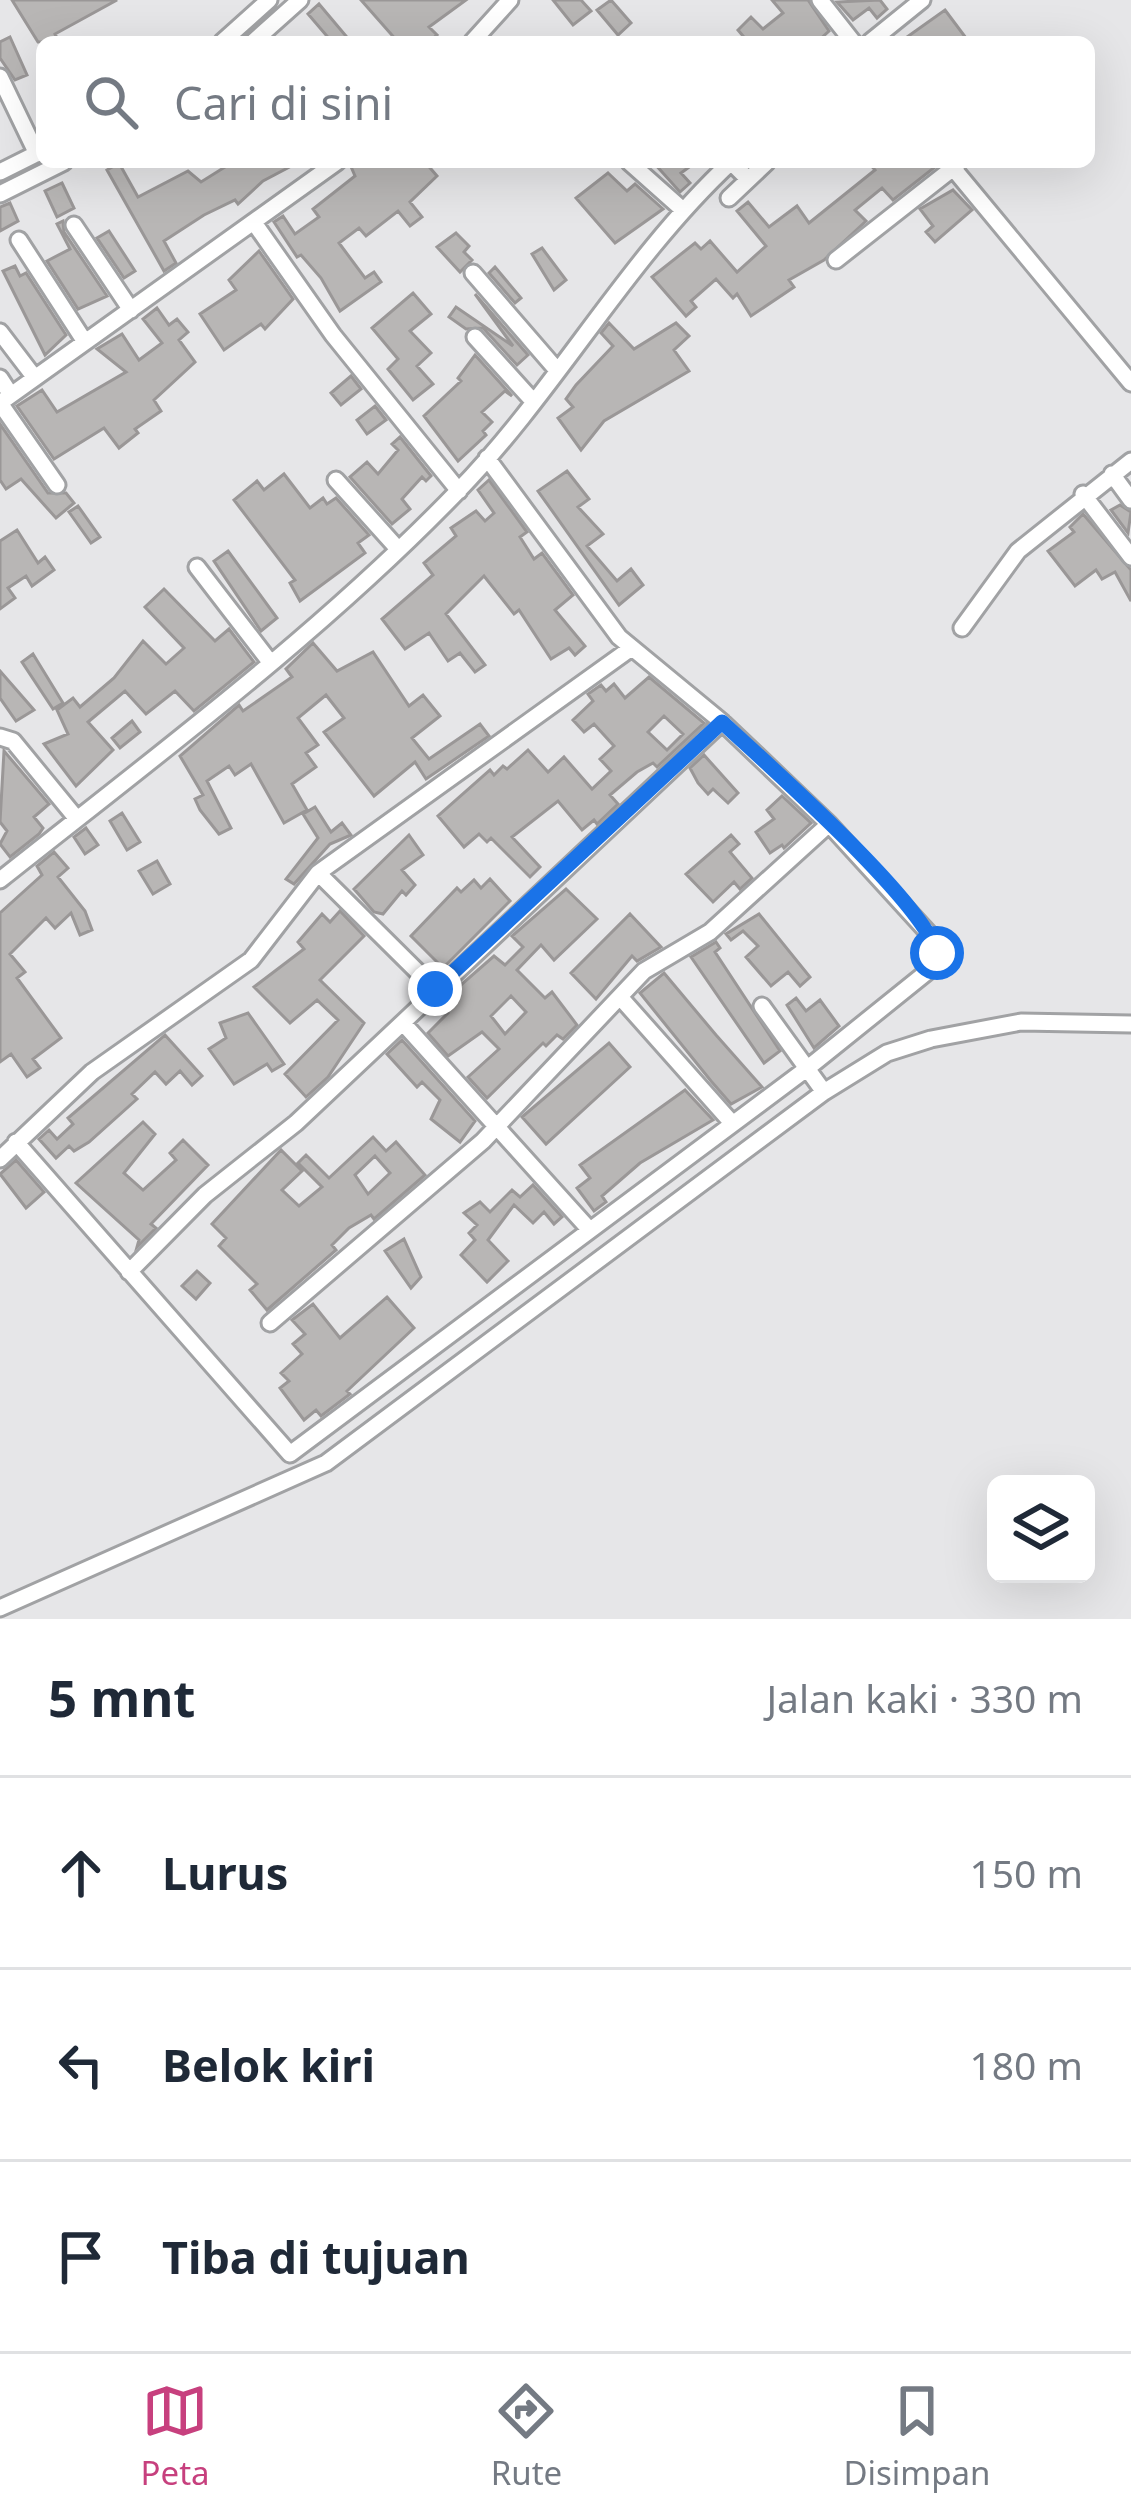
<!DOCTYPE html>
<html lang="id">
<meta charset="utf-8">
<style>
body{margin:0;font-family:"Noto Sans",sans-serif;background:#f6f6f7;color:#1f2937}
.controls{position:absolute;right:36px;bottom:36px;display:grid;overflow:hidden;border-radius:18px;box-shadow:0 12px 48px #0002}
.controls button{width:108px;height:108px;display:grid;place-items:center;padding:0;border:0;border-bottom:3px solid #e0e1e3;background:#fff;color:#1f2937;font:60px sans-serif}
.stop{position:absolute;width:36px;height:36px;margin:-27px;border:9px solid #1a73e8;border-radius:50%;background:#fff}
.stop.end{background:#1a73e8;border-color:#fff;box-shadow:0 3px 12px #0008}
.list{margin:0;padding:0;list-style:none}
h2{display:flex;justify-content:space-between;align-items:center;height:156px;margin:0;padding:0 48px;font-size:51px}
h2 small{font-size:39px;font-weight:400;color:#747a83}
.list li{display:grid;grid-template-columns:78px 1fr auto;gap:36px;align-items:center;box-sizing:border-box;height:192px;padding:0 48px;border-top:3px solid #e0e1e3}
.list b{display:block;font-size:45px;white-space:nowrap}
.list em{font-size:39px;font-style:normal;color:#747a83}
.icon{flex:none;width:66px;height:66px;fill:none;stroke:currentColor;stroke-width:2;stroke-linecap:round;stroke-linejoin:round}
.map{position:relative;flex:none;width:1131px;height:1619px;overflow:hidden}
.search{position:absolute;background:#fff;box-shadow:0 12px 48px #0002;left:36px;right:36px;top:36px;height:132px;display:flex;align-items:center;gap:30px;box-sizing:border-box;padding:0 42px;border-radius:18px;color:#747a83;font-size:45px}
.sheet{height:732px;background:#fff}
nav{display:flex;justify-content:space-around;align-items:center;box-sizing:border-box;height:168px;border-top:3px solid #e0e1e3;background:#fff;font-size:33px;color:#747a83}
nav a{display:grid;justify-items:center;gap:6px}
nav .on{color:#c7407e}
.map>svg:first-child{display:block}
</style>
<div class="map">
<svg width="1131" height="1619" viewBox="0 0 1131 1619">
<rect width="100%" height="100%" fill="#e6e6e8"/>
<!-- building -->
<path fill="#b8b6b5" stroke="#9a9797" stroke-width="3" fill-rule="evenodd" d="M 12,0 L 117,0 L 55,34 L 59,42 L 38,42 Z
M 361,0 L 466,0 L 429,27 L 437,35 L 429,42 L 398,42 Z
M 553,0 L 581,0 L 591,11 L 573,25 Z
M 611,0 L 631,23 L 618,35 L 597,10 Z
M 772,0 L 808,0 L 829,31 L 817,42 L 748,42 L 738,30 L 751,17 L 763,29 L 783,13 Z
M 880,0 L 887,9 L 877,18 L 869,8 L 853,20 L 837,2 Z
M 319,4 L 351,42 L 332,42 L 308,14 Z
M 945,10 L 969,42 L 900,42 Z
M 10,37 L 27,75 L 15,80 L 0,58 L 0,42 Z
M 233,162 L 299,162 L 263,181 L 238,204 L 235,200 L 204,215 L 164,241 L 176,263 L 164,271 L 107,170 L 119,163 L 138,197 L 188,171 L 201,182 Z
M 349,162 L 425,162 L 437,176 L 410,202 L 422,217 L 410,226 L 398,211 L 366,236 L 359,228 L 339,243 L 365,278 L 374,272 L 381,282 L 340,311 L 321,278 L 301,255 L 297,257 L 274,222 L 283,216 L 295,234 L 319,217 L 313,209 L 355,176 Z
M 653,162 L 696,162 L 681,173 L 690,183 L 680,192 Z
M 868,162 L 931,162 L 935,167 L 893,200 L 882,188 L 855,210 L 866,221 L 824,260 L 789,280 L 794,287 L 751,316 L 737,294 L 733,298 L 716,279 L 691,301 L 696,307 L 686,316 L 652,277 L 695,243 L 701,249 L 710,241 L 737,272 L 766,246 L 737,211 L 748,202 L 769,227 L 797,206 L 809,223 L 875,170 Z
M 608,173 L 627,191 L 635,184 L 663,209 L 615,243 L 576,198 Z
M 62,183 L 74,208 L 57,217 L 45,191 Z
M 953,190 L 972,210 L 935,242 L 926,232 L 933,226 L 920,209 Z
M 10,203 L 18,221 L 0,231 L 0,207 Z
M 63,221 L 64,232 L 107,296 L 78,309 L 47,261 L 70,249 L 57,224 Z
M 109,231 L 135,271 L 124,278 L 97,238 Z
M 456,233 L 469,246 L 464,252 L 472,260 L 460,272 L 437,247 Z
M 542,248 L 566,280 L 554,290 L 532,254 Z
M 259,251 L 293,299 L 265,329 L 261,324 L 224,350 L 200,314 L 236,290 L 229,280 Z
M 15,266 L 20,276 L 26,273 L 66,335 L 45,355 L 3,271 Z
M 495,267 L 521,298 L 515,303 L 489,273 Z
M 413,293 L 431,314 L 410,331 L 431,353 L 417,366 L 433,384 L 413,400 L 388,369 L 398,359 L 372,328 Z
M 475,294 L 528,355 L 517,365 L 483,328 L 466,329 L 449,317 L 456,307 L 513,346 Z
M 157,308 L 169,325 L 177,319 L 188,332 L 179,340 L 195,362 L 154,400 L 161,411 L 135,429 L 138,433 L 119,448 L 104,428 L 54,459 L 17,406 L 42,390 L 57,412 L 126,372 L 97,349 L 122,334 L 139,360 L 162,343 L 143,319 Z
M 609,323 L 634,349 L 676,323 L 689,336 L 674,350 L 689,371 L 604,421 L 581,450 L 558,418 L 573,407 L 566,399 L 576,385 L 613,346 L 601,333 Z
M 475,355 L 512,396 L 505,391 L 482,412 L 492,422 L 483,431 L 486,435 L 458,461 L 424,416 L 461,381 L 458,378 Z
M 351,376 L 361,389 L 341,405 L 331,393 Z
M 375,406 L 386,420 L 367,434 L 357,420 Z
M 0,424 L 48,493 L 66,493 L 74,503 L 56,518 L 21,479 L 6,489 L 0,480 Z
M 400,437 L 431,476 L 426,481 L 422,477 L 402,499 L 410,509 L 392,524 L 350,477 L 367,462 L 378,474 L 398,450 L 392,444 Z
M 567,471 L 589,499 L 578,507 L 603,534 L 587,546 L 617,581 L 631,569 L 643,585 L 619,605 L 538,491 Z
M 284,474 L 310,508 L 323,498 L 327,504 L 336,498 L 369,535 L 358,543 L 365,553 L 300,601 L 290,583 L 295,580 L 234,500 L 257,481 L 264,490 Z
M 489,480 L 527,532 L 520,537 L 534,559 L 542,553 L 573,595 L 555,610 L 585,646 L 575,655 L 569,648 L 551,659 L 519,610 L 514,614 L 484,576 L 446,614 L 485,665 L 475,672 L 460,653 L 448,661 L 429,633 L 405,649 L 382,619 L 433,575 L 424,563 L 456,536 L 451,528 L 476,511 L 485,521 L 494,513 L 478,490 Z
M 1120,505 L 1131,512 L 1128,533 L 1111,510 Z
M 78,506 L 100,537 L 91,543 L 69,512 Z
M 1083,514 L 1131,570 L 1131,601 L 1115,572 L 1102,579 L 1096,570 L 1075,586 L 1048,551 L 1074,532 L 1070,527 Z
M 17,530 L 38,563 L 45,557 L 54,570 L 32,586 L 26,576 L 8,588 L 15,598 L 0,609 L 0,541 Z
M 228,551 L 277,618 L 261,631 L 214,561 Z
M 164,589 L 215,641 L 229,629 L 254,662 L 194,711 L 175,691 L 146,714 L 125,691 L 88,722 L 113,750 L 76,786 L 44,744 L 68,734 L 57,710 L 73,698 L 80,707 L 114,678 L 143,641 L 166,664 L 184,648 L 145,607 Z
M 313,643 L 337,671 L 373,652 L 409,706 L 423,695 L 440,716 L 412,738 L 429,759 L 480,724 L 489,736 L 426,779 L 415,762 L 374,796 L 324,732 L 344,718 L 326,695 L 298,718 L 318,745 L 306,753 L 316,767 L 292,784 L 307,810 L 284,823 L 251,764 L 235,775 L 229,766 L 207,781 L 231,828 L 219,834 L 200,810 L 195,799 L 203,795 L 180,756 L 239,705 L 243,711 L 292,677 L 286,669 Z
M 33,654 L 63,703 L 53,709 L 22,662 Z
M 0,671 L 34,710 L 16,721 L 0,698 Z
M 649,677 L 704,723 L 657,767 L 653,763 L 637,772 L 610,795 L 618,804 L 597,824 L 594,820 L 582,830 L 558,801 L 512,837 L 540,867 L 530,877 L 491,838 L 487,842 L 479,834 L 464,847 L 438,816 L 490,770 L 494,775 L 503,766 L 507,769 L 528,750 L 548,772 L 564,757 L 592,789 L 611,771 L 600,759 L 614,746 L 594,724 L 584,732 L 573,720 L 593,701 L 588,694 L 601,685 L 606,691 L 614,684 L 625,698 ZM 664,716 L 683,734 L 667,750 L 648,732 Z
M 132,721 L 140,732 L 120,748 L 112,738 Z
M 4,751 L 49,804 L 34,817 L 43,828 L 39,834 L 10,857 L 0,844 L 7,831 L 0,822 Z
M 704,755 L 738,793 L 728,803 L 713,789 L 708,794 L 698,783 L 690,768 Z
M 782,796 L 811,823 L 784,848 L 782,845 L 770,853 L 756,832 L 774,819 L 767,810 Z
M 315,807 L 331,832 L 342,823 L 351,835 L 330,844 L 294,884 L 286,879 L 318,838 L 303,814 Z
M 122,813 L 140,842 L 127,850 L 110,821 Z
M 86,828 L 98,845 L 85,854 L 74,837 Z
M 409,835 L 423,855 L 402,870 L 415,885 L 406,895 L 402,891 L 383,914 L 374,912 L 354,889 Z
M 731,835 L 739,844 L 730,852 L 752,878 L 740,889 L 734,882 L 713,902 L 686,874 Z
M 54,852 L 68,868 L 58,877 L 85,911 L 92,930 L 80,935 L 71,913 L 55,928 L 46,918 L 10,954 L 25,972 L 17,978 L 61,1038 L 33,1059 L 40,1068 L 27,1077 L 11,1054 L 0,1062 L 0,913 L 42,875 L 37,866 Z
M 157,861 L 170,884 L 153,894 L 139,871 Z
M 490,879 L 510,901 L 443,968 L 411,936 L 457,888 L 461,892 L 474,880 L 481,888 Z
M 566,889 L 597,919 L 554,960 L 541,945 L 517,970 L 545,998 L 552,992 L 577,1025 L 563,1039 L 557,1035 L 546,1046 L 543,1043 L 487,1098 L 468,1077 L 499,1049 L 482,1032 L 448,1056 L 428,1033 L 448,1013 L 439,1004 L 494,956 L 505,965 L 523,947 L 512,936 ZM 511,996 L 526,1012 L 505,1034 L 491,1016 Z
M 340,911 L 364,936 L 320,980 L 364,1023 L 328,1077 L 306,1097 L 285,1074 L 338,1020 L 317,1000 L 290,1023 L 254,987 L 304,949 L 298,942 L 322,914 L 330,922 Z
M 630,914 L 661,947 L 637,961 L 632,956 L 596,999 L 571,973 Z
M 759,914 L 810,977 L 800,986 L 788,972 L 771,986 L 746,957 L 758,946 L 743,931 L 731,940 L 726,934 Z
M 716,942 L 720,948 L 715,952 L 780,1051 L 764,1063 L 691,957 Z
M 664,973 L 716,1035 L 762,1087 L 731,1104 L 711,1081 L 640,993 Z
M 796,998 L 806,1011 L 820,1000 L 839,1026 L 814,1048 L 787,1005 Z
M 248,1013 L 284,1064 L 272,1071 L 267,1064 L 234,1084 L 209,1049 L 226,1038 L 220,1023 Z
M 165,1035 L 202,1076 L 192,1085 L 180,1071 L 166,1084 L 155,1072 L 132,1094 L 137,1099 L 89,1142 L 74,1151 L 69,1146 L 56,1158 L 39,1139 L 49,1130 L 57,1139 L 73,1124 L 68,1118 Z
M 402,1040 L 475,1121 L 460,1142 L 431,1119 L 440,1100 L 422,1082 L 417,1087 L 387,1054 Z
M 609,1043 L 630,1067 L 546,1144 L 522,1117 Z
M 685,1090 L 713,1120 L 640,1163 L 602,1196 L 606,1202 L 594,1211 L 577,1188 L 590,1178 L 580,1165 Z
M 143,1122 L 155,1134 L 124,1173 L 143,1190 L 176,1160 L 170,1153 L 183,1140 L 208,1165 L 151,1224 L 156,1228 L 137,1247 L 139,1240 L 76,1183 Z
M 373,1137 L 386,1151 L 396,1142 L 425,1175 L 374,1219 L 371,1215 L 349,1228 L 332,1245 L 336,1250 L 267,1310 L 250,1290 L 257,1284 L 219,1246 L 226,1238 L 212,1224 L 281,1150 L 302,1171 L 282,1190 L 299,1206 L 322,1187 L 298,1163 L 306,1155 L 329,1178 ZM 375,1156 L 390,1173 L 368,1194 L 355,1175 Z
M 16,1160 L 44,1192 L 26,1208 L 0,1174 Z
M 533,1185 L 562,1217 L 554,1224 L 544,1212 L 533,1223 L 514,1205 L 488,1240 L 508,1261 L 487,1282 L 461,1255 L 475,1240 L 469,1233 L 477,1225 L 464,1213 L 480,1202 L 490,1212 L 512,1190 L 520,1197 Z
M 404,1239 L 421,1277 L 411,1288 L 385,1251 Z
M 197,1271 L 210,1283 L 196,1299 L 182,1286 Z
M 387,1297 L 414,1328 L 347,1391 L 350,1394 L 321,1416 L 316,1410 L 304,1420 L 280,1388 L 289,1381 L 281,1373 L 302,1354 L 293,1344 L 305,1334 L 292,1320 L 313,1304 L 340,1338 Z"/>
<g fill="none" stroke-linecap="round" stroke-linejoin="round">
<!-- minor casing -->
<g stroke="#a1a2a4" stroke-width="21">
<path id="minor" d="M 820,0 L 853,42
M 222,42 L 269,0
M 253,42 L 300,0
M 472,42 L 510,0
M 870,42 L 922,0
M 0,77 L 37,154
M 629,162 L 683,210
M 948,162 L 1131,383
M 0,172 L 42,151
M 0,194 L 64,162
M 729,198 L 767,162
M 255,224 L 333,335 L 459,491
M 74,225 L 131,310
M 19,240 L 85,342
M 836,260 L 957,165
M 473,273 L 556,369
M 0,332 L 35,378
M 475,337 L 532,400
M 0,378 L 11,395
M 0,403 L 337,162
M 0,403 L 57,485
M 1112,474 L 1131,500
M 336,480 L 398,549
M 1083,494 L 1131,557
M 197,567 L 270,662
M 962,628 L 1018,551 L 1131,461
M 0,737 L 13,741 L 77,819
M 318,873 L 435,989
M 0,880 C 156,756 319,635 458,491 C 557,389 626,260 731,162 L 748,179
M 620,997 L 732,1123
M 762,1006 L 824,1092
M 403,1023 L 588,1228
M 16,1142 L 290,1454 L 809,1067 L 937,964 L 933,938 L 829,824 L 722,722 L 619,637 L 487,458
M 0,1159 L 92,1072 L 251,960 L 318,873 L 630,649
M 129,1272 L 205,1195 L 296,1123 L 722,722
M 270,1323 L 483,1141 L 644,971 L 710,932 L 829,824
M 0,1608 L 326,1463 L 824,1092 L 887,1053 L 931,1039 L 1021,1022 L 1131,1024"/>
</g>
<!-- minor -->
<use href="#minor" stroke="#fff" stroke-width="15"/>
</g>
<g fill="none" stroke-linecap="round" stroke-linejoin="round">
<!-- route -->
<path stroke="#1a73e8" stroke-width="15" d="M 435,989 L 722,722 C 768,765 923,901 937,953"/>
</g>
</svg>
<div class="controls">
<button><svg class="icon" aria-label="layers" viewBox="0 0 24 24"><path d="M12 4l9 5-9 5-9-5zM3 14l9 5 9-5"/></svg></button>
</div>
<div class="stop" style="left:937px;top:953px"></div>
<div class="stop end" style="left:435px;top:989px"></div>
<div class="search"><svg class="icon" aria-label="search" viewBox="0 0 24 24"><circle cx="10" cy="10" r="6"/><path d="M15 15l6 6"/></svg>Cari di sini</div>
</div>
<section class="sheet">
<h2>5 mnt<small>Jalan kaki · 330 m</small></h2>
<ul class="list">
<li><svg class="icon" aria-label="ahead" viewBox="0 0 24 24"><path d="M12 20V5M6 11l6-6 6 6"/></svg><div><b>Lurus</b></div><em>150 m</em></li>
<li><svg class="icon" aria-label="left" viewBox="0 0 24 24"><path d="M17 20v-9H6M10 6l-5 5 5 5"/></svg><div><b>Belok kiri</b></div><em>180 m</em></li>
<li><svg class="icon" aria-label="arrive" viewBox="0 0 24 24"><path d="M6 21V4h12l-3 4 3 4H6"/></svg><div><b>Tiba di tujuan</b></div></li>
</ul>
</section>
<nav>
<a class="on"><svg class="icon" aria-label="map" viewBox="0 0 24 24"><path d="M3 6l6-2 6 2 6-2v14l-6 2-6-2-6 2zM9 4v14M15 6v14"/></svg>Peta</a>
<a><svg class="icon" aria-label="directions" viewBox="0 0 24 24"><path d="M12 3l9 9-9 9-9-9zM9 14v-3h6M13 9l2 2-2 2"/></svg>Rute</a>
<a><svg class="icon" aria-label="saved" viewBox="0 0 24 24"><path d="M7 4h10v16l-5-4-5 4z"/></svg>Disimpan</a>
</nav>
